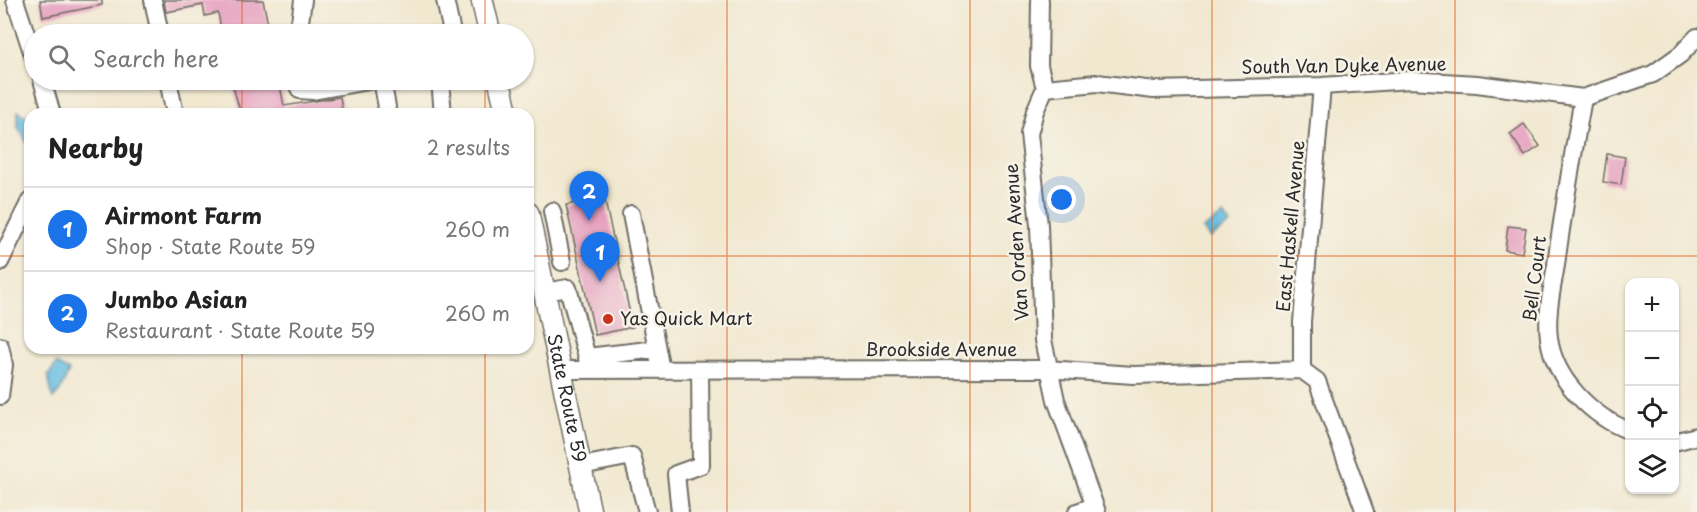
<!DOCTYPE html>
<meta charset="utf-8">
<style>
body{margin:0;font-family:"Playpen Sans",sans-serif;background:#f6f6f6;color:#222}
.controls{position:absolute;right:18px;bottom:18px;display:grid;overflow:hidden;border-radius:12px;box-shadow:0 2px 4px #0004}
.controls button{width:54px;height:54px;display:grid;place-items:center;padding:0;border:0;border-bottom:2px solid #e0e0e0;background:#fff;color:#222;font:30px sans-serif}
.you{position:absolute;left:1062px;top:200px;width:21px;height:21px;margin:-15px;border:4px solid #fff;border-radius:50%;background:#1a73e8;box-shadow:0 0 0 9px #1a73e833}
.badge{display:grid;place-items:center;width:39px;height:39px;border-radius:50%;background:#1a73e8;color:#fff;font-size:20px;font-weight:700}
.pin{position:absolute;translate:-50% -50px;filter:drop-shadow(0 2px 3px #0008)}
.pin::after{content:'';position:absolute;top:32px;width:21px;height:18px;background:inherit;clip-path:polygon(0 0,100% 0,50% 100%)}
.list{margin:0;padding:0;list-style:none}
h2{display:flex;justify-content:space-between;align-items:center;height:78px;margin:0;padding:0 24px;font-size:26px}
h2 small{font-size:20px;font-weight:400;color:#767676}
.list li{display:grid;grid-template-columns:39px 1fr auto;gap:18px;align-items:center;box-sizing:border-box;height:84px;padding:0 24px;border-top:2px solid #e0e0e0}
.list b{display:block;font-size:22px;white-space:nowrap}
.list p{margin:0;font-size:20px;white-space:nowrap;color:#767676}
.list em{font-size:20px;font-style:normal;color:#767676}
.icon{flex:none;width:33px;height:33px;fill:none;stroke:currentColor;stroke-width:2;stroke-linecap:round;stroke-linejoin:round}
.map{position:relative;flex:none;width:1697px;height:512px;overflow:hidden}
.search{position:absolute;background:#fff;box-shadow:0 2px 4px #0004;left:24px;top:24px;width:510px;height:66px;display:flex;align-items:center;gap:15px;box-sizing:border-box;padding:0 21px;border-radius:33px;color:#767676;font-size:22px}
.panel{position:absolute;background:#fff;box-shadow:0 2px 4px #0004;left:24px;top:108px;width:510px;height:246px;border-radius:18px}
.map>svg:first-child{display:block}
</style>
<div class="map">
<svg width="1697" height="512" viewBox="0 0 1697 512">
<rect width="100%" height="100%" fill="#f7f3e8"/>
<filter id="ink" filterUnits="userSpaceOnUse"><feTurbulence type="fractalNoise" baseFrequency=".0167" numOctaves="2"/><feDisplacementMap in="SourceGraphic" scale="12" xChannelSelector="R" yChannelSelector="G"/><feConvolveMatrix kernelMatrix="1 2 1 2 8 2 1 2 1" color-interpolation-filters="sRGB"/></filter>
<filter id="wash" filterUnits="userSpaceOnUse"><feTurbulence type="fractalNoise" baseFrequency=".008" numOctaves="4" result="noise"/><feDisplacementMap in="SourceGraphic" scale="24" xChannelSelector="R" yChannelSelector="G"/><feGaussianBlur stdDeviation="1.35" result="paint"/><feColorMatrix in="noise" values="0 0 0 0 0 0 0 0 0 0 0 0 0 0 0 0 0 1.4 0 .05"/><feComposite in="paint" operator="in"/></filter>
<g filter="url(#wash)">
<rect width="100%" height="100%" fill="#f1e8d0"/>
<!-- water -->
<path fill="#64bbe1" stroke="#487386" stroke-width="1.5" d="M 18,111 L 30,119 L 28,145 L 18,127 Z
M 1223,215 L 1230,224 L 1210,238 L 1203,229 Z
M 56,364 L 69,371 L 60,391 L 53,399 L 48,376 Z"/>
<g id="blocks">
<!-- building -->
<path fill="#e59ebe" d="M 40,0 L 102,0 L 102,5 L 43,17 Z
M 164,0 L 263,0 L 270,34 L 222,34 L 218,13 L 205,16 L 203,5 L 166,12 Z
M 231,80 L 279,80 L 284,106 L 340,97 L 343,114 L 241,114 Z
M 1524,124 L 1540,146 L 1525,156 L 1510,134 Z
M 1607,154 L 1625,157 L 1621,185 L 1603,182 Z
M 604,197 L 633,327 L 595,335 L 566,205 Z
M 1508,226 L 1526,228 L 1522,253 L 1505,250 Z"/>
</g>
</g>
<g filter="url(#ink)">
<use href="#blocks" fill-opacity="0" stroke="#706d65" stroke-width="1.5"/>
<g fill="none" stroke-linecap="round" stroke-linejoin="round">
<!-- minor casing -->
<g stroke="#706d65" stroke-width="20">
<path id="minor" d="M 15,0 L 34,58
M 153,0 L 160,34
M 445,0 L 451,28 L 449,34
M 1040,0 L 1039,66 L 1045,88 L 1035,111 L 1029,134 L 1039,225 L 1043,340 L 1056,400 L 1097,512
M 293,34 L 300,22 L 303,0
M 42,80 L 52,114
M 168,80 L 175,114
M 295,80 L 300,90 L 313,91 L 373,80
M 382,80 L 387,107 L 385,114
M 440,80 L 443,114
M 1045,88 L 1097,83 L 1154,90 L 1322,86 L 1410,80 L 1477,84 L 1583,98 L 1653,74 L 1681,54 L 1697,37
M 1583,98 C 1573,154 1563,210 1556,265 C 1552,289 1546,314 1549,338 C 1554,379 1592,417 1630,431
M 552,211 L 562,262
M 631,214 L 661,370
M 0,262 L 30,201
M 545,292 L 568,288 L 587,357
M 0,346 L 4,365 L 0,396
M 588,367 L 587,357 L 657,349
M 562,370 L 1047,369 L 1133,375 L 1302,370 L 1317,381 L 1365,512
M 1302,370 L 1302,322 L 1322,86
M 1674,442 L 1697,436
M 581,466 L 632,456 L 647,512
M 680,512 L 676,474 L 701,465 L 700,370
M 1077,512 L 1094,506"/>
</g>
<!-- major casing -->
<g stroke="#706d65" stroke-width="24">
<g id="major">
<path d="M 482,0 L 490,34"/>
<path d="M 499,80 L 507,114"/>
<path id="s1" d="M 528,213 L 590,512"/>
</g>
</g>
<!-- minor -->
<use href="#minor" stroke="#fff" stroke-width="16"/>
<!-- major -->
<use href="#major" stroke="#fff" stroke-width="21"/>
</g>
</g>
<!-- grid -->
<path fill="none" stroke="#df570e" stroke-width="1.5" stroke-opacity="0.55" d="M 242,0 L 242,34M 485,0 L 485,34M 727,0 L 727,512M 970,0 L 970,512M 1212,0 L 1212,512M 1455,0 L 1455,512M 242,80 L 242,114M 485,80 L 485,114M 0,256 L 30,256M 528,256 L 1697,256M 242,348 L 242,512M 485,348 L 485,512"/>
<!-- markers -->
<circle fill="#c8321e" stroke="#f7f3e8" stroke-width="2" cx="608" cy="319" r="6"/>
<g text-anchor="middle" stroke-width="5" stroke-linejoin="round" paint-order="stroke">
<!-- street labels -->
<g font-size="18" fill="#2b2b2b" stroke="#f7f3e8">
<text transform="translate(1344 66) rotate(-1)" y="6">South Van Dyke Avenue</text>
<text transform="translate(1291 226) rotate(-85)" y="6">East Haskell Avenue</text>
<text transform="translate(1017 242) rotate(-94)" y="6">Van Orden Avenue</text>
<text transform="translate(1535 279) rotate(-83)" y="6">Bell Court</text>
<text x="941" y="356">Brookside Avenue</text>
<text dy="6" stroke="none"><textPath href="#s1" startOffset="189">State Route 59</textPath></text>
</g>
<!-- poi labels -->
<g font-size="18" fill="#2b2b2b" stroke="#f7f3e8" text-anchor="start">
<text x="620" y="325">Yas Quick Mart</text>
</g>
</g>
</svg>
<div class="controls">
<button>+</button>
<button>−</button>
<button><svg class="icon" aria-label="locate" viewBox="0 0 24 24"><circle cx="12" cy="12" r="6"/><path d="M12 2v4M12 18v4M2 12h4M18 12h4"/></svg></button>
<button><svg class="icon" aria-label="layers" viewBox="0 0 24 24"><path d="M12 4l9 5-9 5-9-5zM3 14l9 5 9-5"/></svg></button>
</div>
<div class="you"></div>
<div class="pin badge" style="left:600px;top:282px">1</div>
<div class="pin badge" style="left:589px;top:221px">2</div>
<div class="search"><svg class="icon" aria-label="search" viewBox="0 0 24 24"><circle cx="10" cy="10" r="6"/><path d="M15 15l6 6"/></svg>Search here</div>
<section class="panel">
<h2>Nearby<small>2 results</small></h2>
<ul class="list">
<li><span class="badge">1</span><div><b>Airmont Farm</b><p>Shop · State Route 59</p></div><em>260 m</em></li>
<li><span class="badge">2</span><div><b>Jumbo Asian</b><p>Restaurant · State Route 59</p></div><em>260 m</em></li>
</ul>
</section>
</div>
